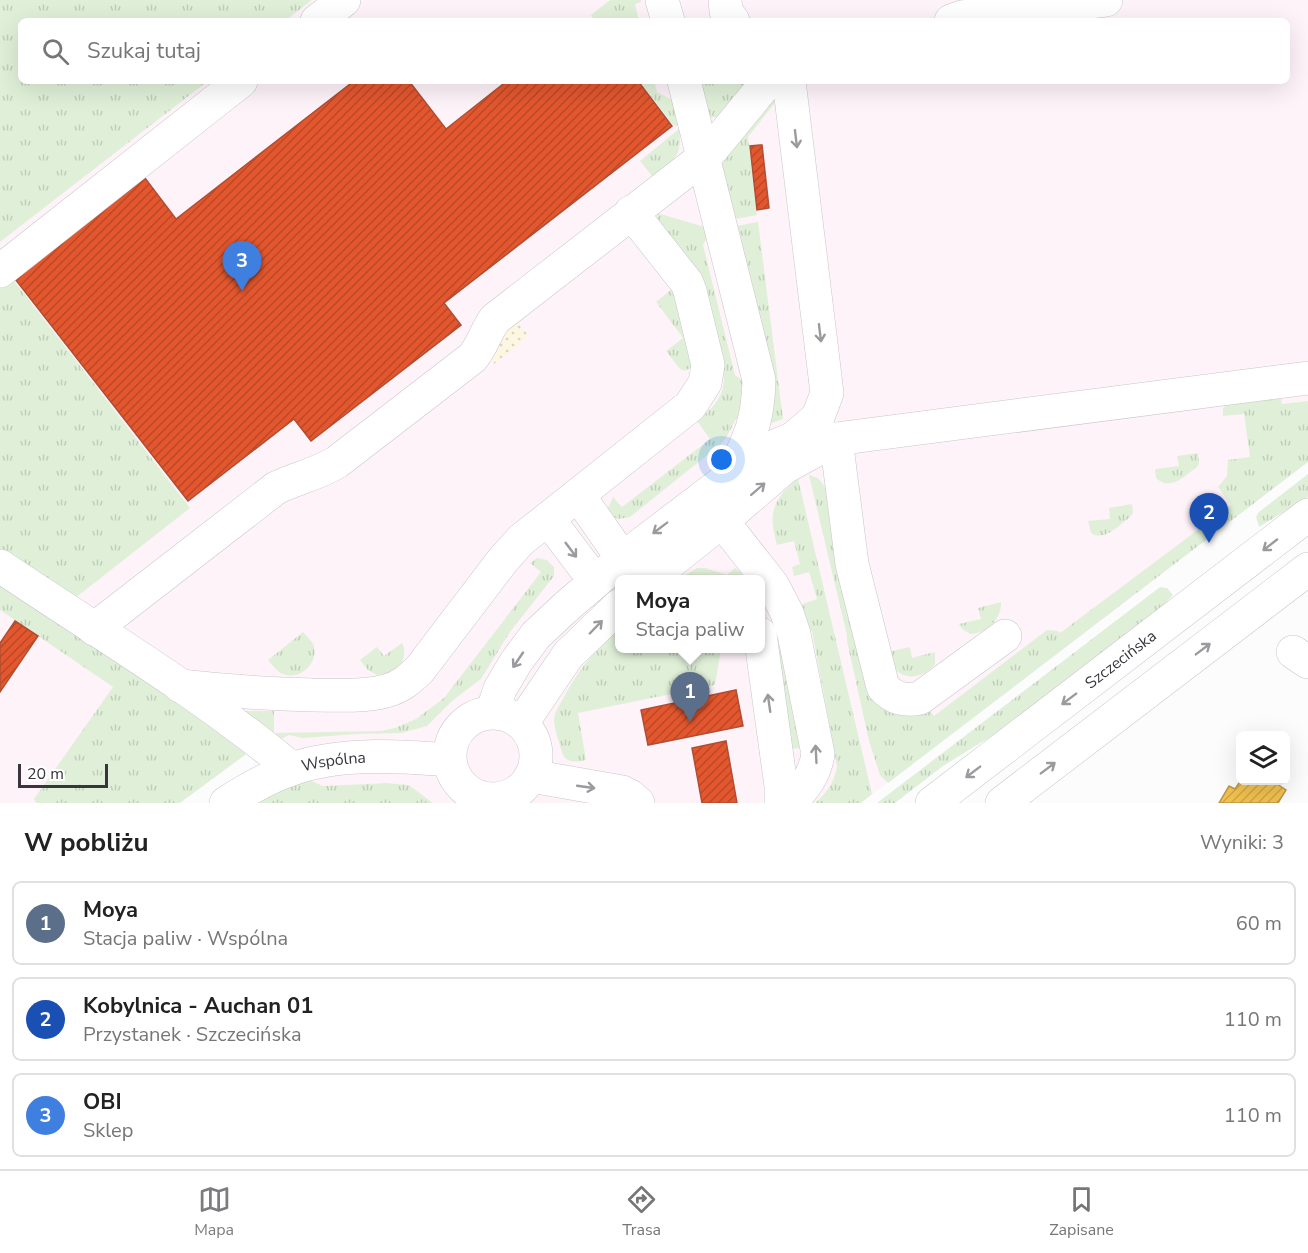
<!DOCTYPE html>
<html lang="pl">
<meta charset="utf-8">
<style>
body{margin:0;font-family:"Nunito Sans",sans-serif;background:#f2f2f2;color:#222}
.controls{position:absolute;right:18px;bottom:18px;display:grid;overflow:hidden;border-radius:9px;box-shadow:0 6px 24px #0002}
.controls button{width:54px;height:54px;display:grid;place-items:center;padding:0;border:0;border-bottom:2px solid #e0e0e0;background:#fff;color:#222;font:30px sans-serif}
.scale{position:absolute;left:18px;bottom:15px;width:90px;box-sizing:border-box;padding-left:6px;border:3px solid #38353c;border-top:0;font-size:16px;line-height:21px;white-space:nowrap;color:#38353c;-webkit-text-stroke:4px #fff;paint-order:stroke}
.you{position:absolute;left:722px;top:460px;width:21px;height:21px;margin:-15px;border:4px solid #fff;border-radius:50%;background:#1a73e8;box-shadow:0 0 0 9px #1a73e833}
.badge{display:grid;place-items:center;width:39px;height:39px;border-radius:50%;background:#7d7b80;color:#fff;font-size:20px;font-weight:700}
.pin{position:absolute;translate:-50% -50px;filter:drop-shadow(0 2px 3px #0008)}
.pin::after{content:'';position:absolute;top:32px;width:21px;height:18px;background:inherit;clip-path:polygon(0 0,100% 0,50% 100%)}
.popup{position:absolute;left:615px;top:575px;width:150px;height:78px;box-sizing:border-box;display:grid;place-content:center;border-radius:9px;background:#fff;filter:drop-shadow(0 2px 4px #0005);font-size:20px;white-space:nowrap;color:#767676}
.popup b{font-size:22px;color:#222}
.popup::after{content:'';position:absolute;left:50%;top:100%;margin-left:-12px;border:12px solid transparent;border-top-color:#fff}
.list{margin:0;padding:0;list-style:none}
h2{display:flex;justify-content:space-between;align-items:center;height:78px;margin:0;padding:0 24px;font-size:26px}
h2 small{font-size:20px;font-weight:400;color:#767676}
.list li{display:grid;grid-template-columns:39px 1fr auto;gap:18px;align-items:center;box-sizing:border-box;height:84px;margin:0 12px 12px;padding:0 12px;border:2px solid #e0e0e0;border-radius:9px}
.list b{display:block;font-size:22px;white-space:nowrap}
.list p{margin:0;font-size:20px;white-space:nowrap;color:#767676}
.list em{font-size:20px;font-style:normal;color:#767676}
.icon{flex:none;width:33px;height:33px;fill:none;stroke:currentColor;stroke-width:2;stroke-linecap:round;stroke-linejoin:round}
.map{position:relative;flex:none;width:1308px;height:803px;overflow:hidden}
.search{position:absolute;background:#fff;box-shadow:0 6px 24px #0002;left:18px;right:18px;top:18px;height:66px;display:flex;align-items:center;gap:15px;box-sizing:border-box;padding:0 21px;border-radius:9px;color:#767676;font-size:22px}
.sheet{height:366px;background:#fff}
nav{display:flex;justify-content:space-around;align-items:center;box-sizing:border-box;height:84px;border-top:2px solid #e0e0e0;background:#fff;font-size:16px;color:#767676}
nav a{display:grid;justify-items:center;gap:3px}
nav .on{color:#7d7b80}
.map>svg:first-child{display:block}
</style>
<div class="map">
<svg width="1308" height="803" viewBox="0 0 1308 803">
<defs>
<pattern id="grass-tufts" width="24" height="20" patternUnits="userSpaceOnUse" patternTransform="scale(1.5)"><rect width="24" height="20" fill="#e0f0d8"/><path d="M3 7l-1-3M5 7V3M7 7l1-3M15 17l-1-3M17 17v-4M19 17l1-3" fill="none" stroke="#c1ceba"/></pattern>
<pattern id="sand-dots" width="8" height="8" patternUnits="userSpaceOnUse" patternTransform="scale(1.5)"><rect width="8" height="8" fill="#fcf6e2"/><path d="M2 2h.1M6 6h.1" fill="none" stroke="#d9d4c3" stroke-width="1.8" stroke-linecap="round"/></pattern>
<pattern id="homes-hatch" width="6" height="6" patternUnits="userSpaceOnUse" patternTransform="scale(1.5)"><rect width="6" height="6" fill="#f2c14e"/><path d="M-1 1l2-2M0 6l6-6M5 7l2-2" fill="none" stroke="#d0a645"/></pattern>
<pattern id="shops-hatch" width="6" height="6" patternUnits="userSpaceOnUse" patternTransform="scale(1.5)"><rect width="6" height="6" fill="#e4572e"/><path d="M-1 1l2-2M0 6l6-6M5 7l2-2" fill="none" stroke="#ba4928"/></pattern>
</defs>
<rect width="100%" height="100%" fill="#fcfcfd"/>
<!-- commercial -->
<path fill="#fef3f9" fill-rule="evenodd" d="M 312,0 L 1308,0 L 1308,462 L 861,803 L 433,803 L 409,785 L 386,783 L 323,786 L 255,752 L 153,685 L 60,803 L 0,803 L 0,242 L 208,81 L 1287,81 L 1287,21 L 285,21 ZM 620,580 L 760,580 L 760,648 L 620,648 Z"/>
<!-- grass -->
<path fill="url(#grass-tufts)" d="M 0,0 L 312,0 L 285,21 L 21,21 L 21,81 L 208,81 L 0,242 Z
M 610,0 L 641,0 L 641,2 L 635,4 L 639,21 L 595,21 L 591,15 Z
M 639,81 L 654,81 L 657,92 L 672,100 L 678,126 L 673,125 Z
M 696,81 L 750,81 L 717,117 L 708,118 Z
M 774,99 L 774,104 L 748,137 L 757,215 L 730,220 L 720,170 L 726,151 Z
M 679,129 C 683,156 673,162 653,177 L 640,161 Z
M 657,213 L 712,229 L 703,245 L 735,375 L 750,386 L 745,422 L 736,419 L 726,438 L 721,444 L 630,517 L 618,519 L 611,515 L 608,508 L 613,497 L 622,507 L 710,439 L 697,421 C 717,405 727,393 723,367 L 657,220 Z
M 758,222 L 783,419 L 764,426 L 736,226 Z
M 12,278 L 190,508 L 70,602 L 0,556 L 0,287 Z
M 673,288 L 692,367 L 685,371 L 680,369 L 666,351 L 683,338 L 656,302 Z
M 1281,396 L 1282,404 L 1308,401 L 1308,462 L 888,783 L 880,775 L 869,741 L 847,641 L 847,635 L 809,475 L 818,478 L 826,488 L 869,685 L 928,708 L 934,716 L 1047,630 L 1058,631 L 1060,633 L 1231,505 L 1218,487 L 1227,476 L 1228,460 L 1250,457 L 1244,414 L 1223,416 L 1223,408 L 1227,404 Z
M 1198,453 L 1199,464 L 1196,468 C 1184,476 1170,492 1156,478 L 1155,469 L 1179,466 L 1177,456 Z
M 1308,474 L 1308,497 L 1259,527 L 1256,517 L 1259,512 Z
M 798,479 L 872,794 L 861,803 L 815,803 C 826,794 835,781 837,766 L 812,631 L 800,633 L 794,607 L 817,599 L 809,572 L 794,576 L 792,567 L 800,564 L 794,541 L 777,545 C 768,514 772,499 798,479 Z
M 1132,504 L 1133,513 L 1130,517 C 1119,525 1105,542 1091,533 L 1088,521 L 1110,519 L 1109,508 Z
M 537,558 L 547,560 L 554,567 L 554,576 L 510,632 L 481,679 L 452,701 L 427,726 L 401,733 L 357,734 L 303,738 L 289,735 L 279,740 L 239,711 L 274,711 L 274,733 L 381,731 L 395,728 L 416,719 L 444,698 L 541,572 L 530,563 Z
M 697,568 L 705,568 L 727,575 L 735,568 L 740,572 L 744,579 L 679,579 Z
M 0,583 L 248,747 L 245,755 L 180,803 L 36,803 L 34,799 L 113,687 L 0,610 Z
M 1160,587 L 1167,588 L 1173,595 L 1130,641 L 1053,698 L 943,766 L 895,803 L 877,803 Z
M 1001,602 C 1002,619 986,634 970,634 L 962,629 L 959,624 L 981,619 L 978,608 Z
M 619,629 L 620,648 L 721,649 L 715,685 L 578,713 L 586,760 C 574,763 564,763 561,749 C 559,741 555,731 554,722 C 553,713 560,705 564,697 C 580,667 594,652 619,629 Z
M 303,632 C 306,636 311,640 313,644 C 320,660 303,679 286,675 C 278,673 273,666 268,660 Z
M 402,643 C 407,653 403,663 396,672 L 377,675 L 368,670 L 360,660 L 377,647 L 384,656 Z
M 782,644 L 801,748 L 791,749 L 778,646 Z
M 910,647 L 912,658 L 935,652 L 935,664 C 925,677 904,683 893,666 C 890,662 889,656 888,652 Z
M 310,780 L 323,786 L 386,783 L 409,785 L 433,803 L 249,803 Z"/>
<!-- sand -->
<path fill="url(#sand-dots)" d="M 516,321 L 529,336 L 494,364 L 492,358 L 498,335 Z"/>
<!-- homes -->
<path fill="url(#homes-hatch)" stroke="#ba9749" stroke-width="1.5" d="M 1241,780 L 1271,780 L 1286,790 L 1278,803 L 1219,803 L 1229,786 L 1235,789 Z"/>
<!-- shops -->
<path fill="url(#shops-hatch)" stroke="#b04d32" stroke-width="1.5" d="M 354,81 L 409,81 L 446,129 L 507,81 L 638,81 L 672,126 L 444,303 L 461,325 L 311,441 L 294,419 L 188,501 L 15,279 L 145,178 L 176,219 Z
M 760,145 L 762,145 L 769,208 L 757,210 L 750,146 Z
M 15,621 L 38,636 L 0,692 L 0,643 Z
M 736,690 L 743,726 L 648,745 L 641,710 Z
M 726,741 L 737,803 L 702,803 L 692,748 Z"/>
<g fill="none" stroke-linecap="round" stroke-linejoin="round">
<!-- minor casing -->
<g stroke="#c7c6ca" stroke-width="34">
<g id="minor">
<path d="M 662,0 L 668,21"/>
<path d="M 725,0 L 726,11 L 733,21"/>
<path d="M 317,21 L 344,0"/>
<path d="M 951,21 L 962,17 L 1106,0"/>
<path d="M 684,81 L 759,380 C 758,420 751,435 734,470"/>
<path d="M 789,81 L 827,393 L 818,417 L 794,438"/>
<path d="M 0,271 L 241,81"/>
<path d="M 836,439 L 852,564 L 883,687 C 894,699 905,701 920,698 L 1005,636"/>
<path d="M 579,496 L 634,575"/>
<path d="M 707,506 L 722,521 L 759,568 L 773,586 L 787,613 L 794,634 L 818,754 C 815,775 804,788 790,803"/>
<path d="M 548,519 L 595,581"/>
<path d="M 0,566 C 98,632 201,693 292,769"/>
<path d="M 648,580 L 722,521 L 785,467 L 836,439 L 1308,378"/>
<path d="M 94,629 L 276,488 C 296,478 318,474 337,462 L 472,358 C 482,347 486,331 495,319 L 704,157 L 713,148 L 768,81"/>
<path d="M 760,634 L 781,786 L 781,803"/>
<path d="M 1293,652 L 1308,662"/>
<path d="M 180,686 C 225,691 268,694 313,695 C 337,695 363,697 386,691 C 401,687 410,679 420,669 L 503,560 L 521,540 L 690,406 L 705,383 L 708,365 L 690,291 L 687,283 L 631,212"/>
<path d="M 492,712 L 500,689 L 516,662 L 536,635 L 567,606 L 622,559 L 764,451 L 794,438 L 806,435 L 823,436"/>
<circle cx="493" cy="756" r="43"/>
<path d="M 522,723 L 568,655 L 620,605"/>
<path d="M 531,776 L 622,792 L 630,796 L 638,803"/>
<path id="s1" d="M 226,803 C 246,790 269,777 292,769 C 341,752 398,756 449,760"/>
</g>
</g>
<!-- major casing -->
<g stroke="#c7c6ca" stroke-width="34">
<g id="major">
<path id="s2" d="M 932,803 L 1308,515"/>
<path d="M 1002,803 L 1308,569"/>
</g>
</g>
<!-- minor -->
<use href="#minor" stroke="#fff" stroke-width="33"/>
<!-- major -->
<use href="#major" stroke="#fff" stroke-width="33"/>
</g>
<!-- one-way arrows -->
<defs><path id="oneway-shaft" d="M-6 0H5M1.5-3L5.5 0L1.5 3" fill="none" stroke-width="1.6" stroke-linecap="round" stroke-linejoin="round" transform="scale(1.5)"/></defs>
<g stroke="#9c9a9e">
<use href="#oneway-shaft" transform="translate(796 139) rotate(83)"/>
<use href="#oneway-shaft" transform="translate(820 333) rotate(83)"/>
<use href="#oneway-shaft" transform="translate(758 489) rotate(-41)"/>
<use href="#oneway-shaft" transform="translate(660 528) rotate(143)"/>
<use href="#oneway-shaft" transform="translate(1270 545) rotate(142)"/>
<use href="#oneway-shaft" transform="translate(571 550) rotate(53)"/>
<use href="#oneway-shaft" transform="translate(596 627) rotate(-46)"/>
<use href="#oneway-shaft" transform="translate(1203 649) rotate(-37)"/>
<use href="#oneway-shaft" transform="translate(518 660) rotate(124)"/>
<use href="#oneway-shaft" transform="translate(1069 699) rotate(143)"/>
<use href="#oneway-shaft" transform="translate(769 703) rotate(-98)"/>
<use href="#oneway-shaft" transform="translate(816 754) rotate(-93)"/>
<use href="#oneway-shaft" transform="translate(1048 768) rotate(-37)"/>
<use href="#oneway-shaft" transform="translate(973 772) rotate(143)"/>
<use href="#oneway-shaft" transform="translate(586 787) rotate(8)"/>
</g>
<g text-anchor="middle" stroke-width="6" stroke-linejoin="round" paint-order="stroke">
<!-- street labels -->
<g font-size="16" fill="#38353c" stroke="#fff">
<text dy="6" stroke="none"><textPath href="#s2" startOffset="237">Szczecińska</textPath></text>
<text dy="6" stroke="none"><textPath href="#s1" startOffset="117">Wspólna</textPath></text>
</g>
</g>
</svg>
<div class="controls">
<button><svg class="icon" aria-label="layers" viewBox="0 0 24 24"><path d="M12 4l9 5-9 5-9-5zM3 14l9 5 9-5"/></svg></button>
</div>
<div class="scale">20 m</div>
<div class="you"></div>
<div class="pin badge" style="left:690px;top:722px;background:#5c6f8a">1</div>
<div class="popup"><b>Moya</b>Stacja paliw</div>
<div class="pin badge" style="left:1209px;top:543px;background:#1a4fb4">2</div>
<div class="pin badge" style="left:242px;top:291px;background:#3f7fe0">3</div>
<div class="search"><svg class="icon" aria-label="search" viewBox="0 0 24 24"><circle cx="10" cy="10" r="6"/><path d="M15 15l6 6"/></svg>Szukaj tutaj</div>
</div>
<section class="sheet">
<h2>W pobliżu<small>Wyniki: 3</small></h2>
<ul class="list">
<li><span class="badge" style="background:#5c6f8a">1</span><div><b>Moya</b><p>Stacja paliw · Wspólna</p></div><em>60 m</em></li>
<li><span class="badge" style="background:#1a4fb4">2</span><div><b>Kobylnica - Auchan 01</b><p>Przystanek · Szczecińska</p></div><em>110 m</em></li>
<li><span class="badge" style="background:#3f7fe0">3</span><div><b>OBI</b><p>Sklep</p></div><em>110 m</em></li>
</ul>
</section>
<nav>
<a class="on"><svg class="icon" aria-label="map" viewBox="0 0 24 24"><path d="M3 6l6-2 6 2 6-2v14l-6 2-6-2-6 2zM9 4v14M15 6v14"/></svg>Mapa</a>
<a><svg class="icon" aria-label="directions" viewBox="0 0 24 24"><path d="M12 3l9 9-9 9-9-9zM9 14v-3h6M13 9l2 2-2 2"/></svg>Trasa</a>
<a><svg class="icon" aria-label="saved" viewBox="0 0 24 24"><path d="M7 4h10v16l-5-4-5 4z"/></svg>Zapisane</a>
</nav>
